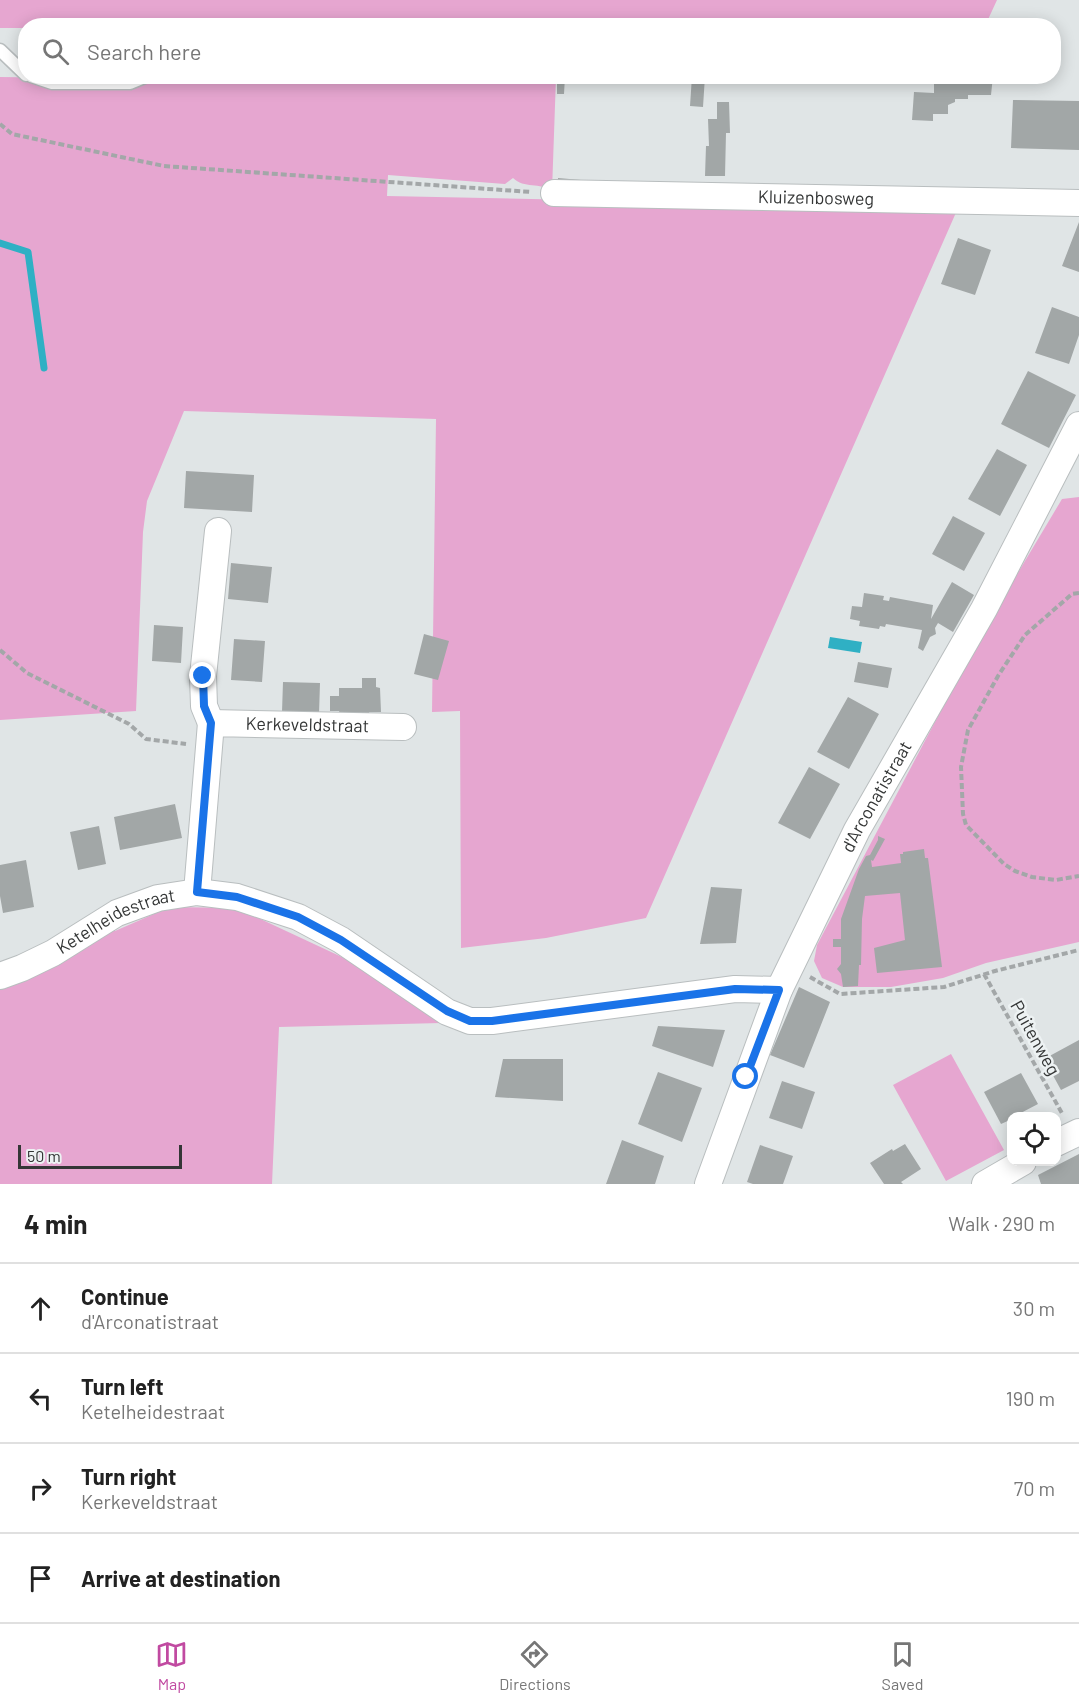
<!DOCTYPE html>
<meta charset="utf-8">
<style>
body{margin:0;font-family:Barlow,sans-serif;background:#f6f6f6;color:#222}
.controls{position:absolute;right:18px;bottom:18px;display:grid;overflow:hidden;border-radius:12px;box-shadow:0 3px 15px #0003}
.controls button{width:54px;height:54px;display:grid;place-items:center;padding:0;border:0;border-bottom:2px solid #e0e0e0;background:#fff;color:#222;font:30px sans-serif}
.scale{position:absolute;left:18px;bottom:15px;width:164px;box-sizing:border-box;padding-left:6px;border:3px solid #343636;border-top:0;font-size:16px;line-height:21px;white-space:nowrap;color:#343636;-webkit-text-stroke:4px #edf2f3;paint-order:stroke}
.stop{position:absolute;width:18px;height:18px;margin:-14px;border:4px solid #1a73e8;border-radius:50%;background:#fff}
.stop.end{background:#1a73e8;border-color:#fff;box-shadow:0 2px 6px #0008}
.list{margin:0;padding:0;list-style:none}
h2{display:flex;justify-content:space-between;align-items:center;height:78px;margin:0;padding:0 24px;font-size:26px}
h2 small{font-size:20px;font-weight:400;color:#767676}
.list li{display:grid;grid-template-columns:39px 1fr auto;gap:18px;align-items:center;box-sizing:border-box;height:90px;padding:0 24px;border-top:2px solid #e0e0e0}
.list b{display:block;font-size:22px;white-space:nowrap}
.list p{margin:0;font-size:20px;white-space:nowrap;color:#767676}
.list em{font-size:20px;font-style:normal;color:#767676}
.icon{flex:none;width:33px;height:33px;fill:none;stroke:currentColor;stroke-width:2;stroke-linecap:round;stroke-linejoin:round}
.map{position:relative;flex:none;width:1079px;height:1184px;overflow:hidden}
.search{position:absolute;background:#fff;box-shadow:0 3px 15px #0003;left:18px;right:18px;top:18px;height:66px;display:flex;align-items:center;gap:15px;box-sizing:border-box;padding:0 21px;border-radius:24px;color:#767676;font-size:22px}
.sheet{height:438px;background:#fff}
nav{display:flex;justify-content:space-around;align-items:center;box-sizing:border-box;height:84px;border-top:2px solid #e0e0e0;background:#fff;font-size:16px;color:#767676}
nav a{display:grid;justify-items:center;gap:3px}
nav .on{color:#c14aa1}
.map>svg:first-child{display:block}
</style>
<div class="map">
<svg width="1079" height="1184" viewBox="0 0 1079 1184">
<rect width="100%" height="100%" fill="#e0e5e6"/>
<!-- green -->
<path fill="#e6a6d0" d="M 0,0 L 997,0 L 985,26 L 26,26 L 25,28 L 0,28 Z
M 190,76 L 556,77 L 552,191 C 540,182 524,189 513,178 L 505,184 L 388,175 L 387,196 L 958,208 L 646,918 L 546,938 L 461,948 L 460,711 L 432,712 L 436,419 L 184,411 L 147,501 L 143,532 L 136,711 L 0,720 L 0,77 L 152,79 Z
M 1079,497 L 1079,942 L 986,963 L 943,978 L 891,987 L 843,987 L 822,978 L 814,961 L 817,945 L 982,633 L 1062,499 Z
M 170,907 L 237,908 L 344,958 L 441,1023 L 279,1027 L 272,1184 L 0,1184 L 0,987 L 115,927 L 115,931 Z
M 951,1054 L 1004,1150 L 946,1181 L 893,1085 Z"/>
<!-- water -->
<path fill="#2fb0c4" d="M 830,637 L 862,642 L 860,653 L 828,648 Z"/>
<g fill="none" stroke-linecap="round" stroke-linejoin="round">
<!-- stream -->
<path stroke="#2fb0c4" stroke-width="7" d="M 0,243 L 28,252 L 44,368"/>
</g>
<!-- building -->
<path fill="#a2a7a7" d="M 557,76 L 565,76 L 564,94 L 557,94 Z
M 692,76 L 705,76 L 703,107 L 690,106 Z
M 939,76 L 993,76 L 991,95 L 968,95 L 968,99 L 955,99 L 955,102 L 948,105 L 948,114 L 933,114 L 933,121 L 912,120 L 914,92 L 934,93 L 934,77 Z
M 1013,100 L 1079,101 L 1079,150 L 1011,148 Z
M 717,102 L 729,102 L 730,133 L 726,133 L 725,176 L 705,176 L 706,146 L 709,146 L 708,119 L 717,119 Z
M 558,178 L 581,180 L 581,187 L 558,185 Z
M 1079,222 L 1079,272 L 1062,266 Z
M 958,238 L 991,250 L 975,295 L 941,284 Z
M 1052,307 L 1079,317 L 1079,335 L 1069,364 L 1035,353 Z
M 1028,371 L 1076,395 L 1049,448 L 1001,424 Z
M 997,449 L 1027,465 L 1000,516 L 968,499 Z
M 186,471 L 254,475 L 252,512 L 184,508 Z
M 953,516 L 985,533 L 964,571 L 932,554 Z
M 231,563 L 272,567 L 268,603 L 228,599 Z
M 952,582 L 974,595 L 953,632 L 938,623 L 935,628 L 936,634 L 930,637 L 923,651 L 918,648 L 922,630 L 886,624 L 885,627 L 880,626 L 879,629 L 859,626 L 860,621 L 850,619 L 852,606 L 862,607 L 864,593 L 884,596 L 883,600 L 889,601 L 890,597 L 933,605 L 931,619 Z
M 154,625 L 183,627 L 181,663 L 152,661 Z
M 424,634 L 449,641 L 438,680 L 414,674 Z
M 234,639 L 265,641 L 262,682 L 231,680 Z
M 858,662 L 892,668 L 888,688 L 854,682 Z
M 362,678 L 376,678 L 376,687 L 380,688 L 381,712 L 369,712 L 369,716 L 340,717 L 339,711 L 330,711 L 330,696 L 339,696 L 339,688 L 362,688 Z
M 283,682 L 320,683 L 319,714 L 282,712 Z
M 848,697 L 879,714 L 849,769 L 817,752 Z
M 809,767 L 840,784 L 810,839 L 778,823 Z
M 175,804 L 182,838 L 120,850 L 114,817 Z
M 99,826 L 106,864 L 78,870 L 70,832 Z
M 878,836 L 885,839 L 873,861 L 871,860 L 872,867 L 901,863 L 900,854 L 903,854 L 903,852 L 924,849 L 925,858 L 928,858 L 942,967 L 877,973 L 874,948 L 905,940 L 900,893 L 865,896 L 862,919 L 861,965 L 859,965 L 858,986 L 843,987 L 841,974 L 837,969 L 841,964 L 841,947 L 833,947 L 833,939 L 841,939 L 841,919 L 859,869 L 866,856 L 870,855 L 878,840 Z
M 26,860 L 34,907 L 3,913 L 0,896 L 0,865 Z
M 711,887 L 742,889 L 736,943 L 700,944 Z
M 799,987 L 830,1002 L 804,1068 L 770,1055 Z
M 658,1026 L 725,1030 L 713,1067 L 652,1046 Z
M 1079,1040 L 1079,1081 L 1061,1090 L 1044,1059 Z
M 503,1059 L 563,1059 L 563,1101 L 495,1097 Z
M 658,1072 L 702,1088 L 682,1142 L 638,1124 Z
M 1021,1073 L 1038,1104 L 1015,1116 L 1012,1116 L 1012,1119 L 1001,1124 L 984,1092 Z
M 782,1081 L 815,1092 L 802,1129 L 769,1118 Z
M 622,1140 L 664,1156 L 655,1184 L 606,1184 Z
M 905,1144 L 921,1169 L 901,1182 L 903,1184 L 884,1184 L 870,1163 L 892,1149 L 893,1151 Z
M 760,1145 L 793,1156 L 783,1184 L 753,1184 L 747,1182 Z
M 1079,1154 L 1079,1184 L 1041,1184 L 1038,1175 Z"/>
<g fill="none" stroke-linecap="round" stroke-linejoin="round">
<!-- lane casing -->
<g stroke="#b9bebf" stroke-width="15">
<path id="lane" d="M 0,50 L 26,75
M 31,76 L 52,83 L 130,83 L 147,76"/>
</g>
<!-- street casing -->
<g stroke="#b9bebf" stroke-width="28">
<g id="street">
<path id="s1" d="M 554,193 L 1079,203"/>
<path d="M 211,723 L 204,706 L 203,676 L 218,531"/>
<path id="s2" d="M 197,892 L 211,723 L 403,727"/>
<path id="s3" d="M 0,976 L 22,968 L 53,953 L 117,913 L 158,898 L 197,892 L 237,897 L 298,917 L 341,940 L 447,1012 L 470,1021 L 492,1021 L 735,989 L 779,990"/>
<path d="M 1056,1143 L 1079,1132"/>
<path id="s4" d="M 708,1184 L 779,990 L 857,830 L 984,609 L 1079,425"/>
<path d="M 985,1184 L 1023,1162"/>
</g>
</g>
<!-- path -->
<path stroke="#a3a7a8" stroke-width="4" stroke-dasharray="6 3" stroke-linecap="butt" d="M 0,124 L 12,134 L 164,166 L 531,192
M 1079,593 L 1072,594 L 1025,635 L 998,676 L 968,730 L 961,767 L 963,814 L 966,825 L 1004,864 L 1015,871 L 1032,877 L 1056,880 L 1079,876
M 0,650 L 27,673 L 129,724 L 146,739 L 186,744
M 984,974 L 1063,1115
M 810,977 L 840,994 L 944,987 L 995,971 L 1079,950"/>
<!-- lane -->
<use href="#lane" stroke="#fff" stroke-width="12"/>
<!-- street -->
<use href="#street" stroke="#fff" stroke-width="26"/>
</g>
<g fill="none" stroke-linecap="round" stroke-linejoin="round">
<!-- route -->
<path stroke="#1a73e8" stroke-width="8" d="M 203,676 L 204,706 L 211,723 L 197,892 L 237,897 L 298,917 L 341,940 L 447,1011 L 470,1021 L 492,1021 L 735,989 L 779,990 L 746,1077"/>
</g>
<g text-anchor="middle" stroke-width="5" stroke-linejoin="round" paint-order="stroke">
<!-- street labels -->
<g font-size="18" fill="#343636" stroke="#edf2f3">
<text dy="6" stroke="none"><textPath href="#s1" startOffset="262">Kluizenbosweg</textPath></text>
<text dy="6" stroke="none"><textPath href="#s2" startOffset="266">Kerkeveldstraat</textPath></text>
<text dy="6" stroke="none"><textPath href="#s4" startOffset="423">d'Arconatistraat</textPath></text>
<text dy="6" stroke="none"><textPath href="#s3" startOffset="129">Ketelheidestraat</textPath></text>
<text transform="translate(1035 1038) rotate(61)" y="6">Puitenweg</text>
</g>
</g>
</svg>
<div class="controls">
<button><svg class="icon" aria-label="locate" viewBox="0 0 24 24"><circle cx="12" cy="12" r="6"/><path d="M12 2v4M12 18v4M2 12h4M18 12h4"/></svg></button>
</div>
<div class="scale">50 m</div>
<div class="stop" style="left:746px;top:1077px"></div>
<div class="stop end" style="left:203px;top:676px"></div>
<div class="search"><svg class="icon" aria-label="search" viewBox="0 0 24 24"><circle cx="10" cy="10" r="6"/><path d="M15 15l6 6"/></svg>Search here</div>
</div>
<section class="sheet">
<h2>4 min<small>Walk · 290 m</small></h2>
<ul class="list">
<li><svg class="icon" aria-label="ahead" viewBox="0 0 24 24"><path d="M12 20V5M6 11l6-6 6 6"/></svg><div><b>Continue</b><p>d'Arconatistraat</p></div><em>30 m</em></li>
<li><svg class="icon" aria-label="left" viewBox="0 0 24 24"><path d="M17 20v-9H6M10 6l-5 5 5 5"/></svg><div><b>Turn left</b><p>Ketelheidestraat</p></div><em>190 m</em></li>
<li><svg class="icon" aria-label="right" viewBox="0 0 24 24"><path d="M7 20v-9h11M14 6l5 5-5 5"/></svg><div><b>Turn right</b><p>Kerkeveldstraat</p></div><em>70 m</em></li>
<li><svg class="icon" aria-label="arrive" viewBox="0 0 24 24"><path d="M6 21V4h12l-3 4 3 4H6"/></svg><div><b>Arrive at destination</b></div></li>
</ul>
</section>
<nav>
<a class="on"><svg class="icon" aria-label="map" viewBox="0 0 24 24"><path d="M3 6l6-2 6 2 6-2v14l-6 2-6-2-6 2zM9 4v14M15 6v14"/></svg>Map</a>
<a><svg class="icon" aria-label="directions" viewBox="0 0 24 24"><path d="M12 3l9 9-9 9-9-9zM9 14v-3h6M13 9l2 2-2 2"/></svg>Directions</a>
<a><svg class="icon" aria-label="saved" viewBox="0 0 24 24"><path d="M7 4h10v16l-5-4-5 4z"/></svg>Saved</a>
</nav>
